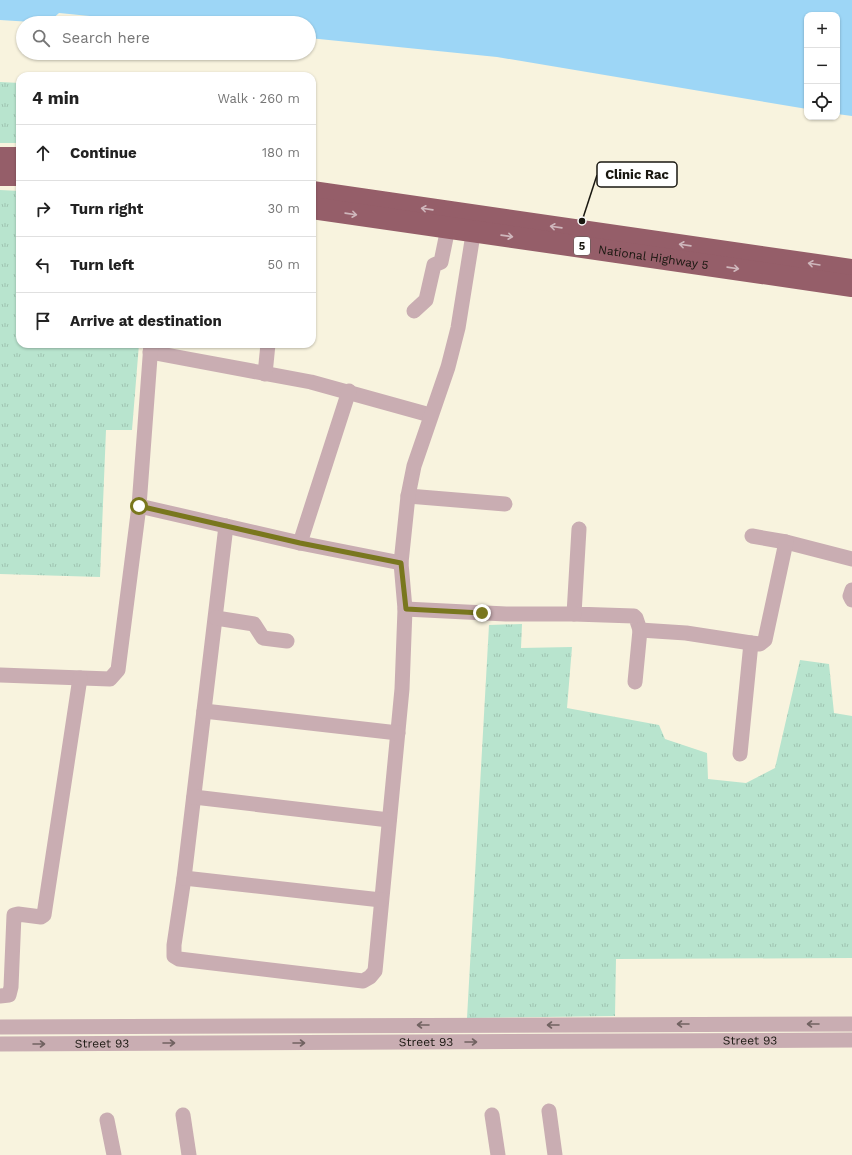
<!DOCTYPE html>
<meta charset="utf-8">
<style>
body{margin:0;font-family:"Work Sans",sans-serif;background:#f2f2f2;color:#222}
.controls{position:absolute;right:12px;top:12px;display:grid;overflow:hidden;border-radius:8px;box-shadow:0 1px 3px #0004}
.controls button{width:36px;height:36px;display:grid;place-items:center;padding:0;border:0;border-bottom:1px solid #e0e0e0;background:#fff;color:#222;font:20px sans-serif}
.stop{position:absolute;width:12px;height:12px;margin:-9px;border:3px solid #79771e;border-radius:50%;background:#fff}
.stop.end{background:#79771e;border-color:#fff;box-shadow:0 1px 4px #0008}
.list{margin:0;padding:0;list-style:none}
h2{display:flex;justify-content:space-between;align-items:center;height:52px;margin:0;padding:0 16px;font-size:17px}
h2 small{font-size:13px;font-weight:400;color:#767676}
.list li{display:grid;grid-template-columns:26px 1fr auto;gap:12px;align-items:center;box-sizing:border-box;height:56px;padding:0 16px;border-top:1px solid #e0e0e0}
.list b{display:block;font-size:15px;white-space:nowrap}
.list em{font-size:13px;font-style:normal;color:#767676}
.icon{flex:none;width:22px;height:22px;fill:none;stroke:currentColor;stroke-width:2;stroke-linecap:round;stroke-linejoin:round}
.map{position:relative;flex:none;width:852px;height:1155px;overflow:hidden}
.search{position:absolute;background:#fff;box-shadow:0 1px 3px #0004;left:16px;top:16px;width:300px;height:44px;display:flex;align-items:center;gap:10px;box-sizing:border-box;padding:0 14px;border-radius:22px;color:#767676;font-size:15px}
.panel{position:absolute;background:#fff;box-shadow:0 1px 3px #0004;left:16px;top:72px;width:300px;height:276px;border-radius:12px}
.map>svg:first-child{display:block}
</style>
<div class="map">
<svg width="852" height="1155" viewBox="0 0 852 1155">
<defs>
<pattern id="grass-tufts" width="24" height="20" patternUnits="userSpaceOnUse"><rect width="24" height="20" fill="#b8e4ce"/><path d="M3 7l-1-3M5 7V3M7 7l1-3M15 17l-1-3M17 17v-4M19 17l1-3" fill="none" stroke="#9ec3b0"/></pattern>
</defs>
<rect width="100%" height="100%" fill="#f8f3de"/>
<!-- grass -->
<path fill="url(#grass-tufts)" d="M 0,82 L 20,83 L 20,143 L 0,143 Z
M 0,190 L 20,191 L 20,344 L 139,344 L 132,430 L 106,430 L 100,577 L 0,574 Z
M 522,624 L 521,648 L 572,647 L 567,708 L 659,725 L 665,739 L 707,753 L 708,779 L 746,783 L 775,768 L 800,660 L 829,664 L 834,713 L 852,716 L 852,958 L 616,959 L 615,1016 L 467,1018 L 489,625 Z"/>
<!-- water -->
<path fill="#9dd6f6" d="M 0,0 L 852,0 L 852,116 L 837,114 L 837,15 L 807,15 L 807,109 L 497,57 L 309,38 L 309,23 L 161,23 L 59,13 L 48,23 L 0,20 Z"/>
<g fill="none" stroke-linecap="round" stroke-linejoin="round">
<!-- minor -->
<g stroke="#c9adb2" stroke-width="15">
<path d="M 414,311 L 426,300 L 434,265 L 441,262 L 448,228"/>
<path d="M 150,352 L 311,382 L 430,415"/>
<path d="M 265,374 L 268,344"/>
<path d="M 408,496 L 505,504"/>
<path d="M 139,506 L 300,543 L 401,563"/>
<path d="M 226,526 L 184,878 L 174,945 L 174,956 L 179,959 L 363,981 L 370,977 L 375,971 L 402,689 L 405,609 L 401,563 L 408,496 L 414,466 L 448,367 L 458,328 L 475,222"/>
<path d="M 579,529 L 574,614 L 634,616 L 636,618 L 640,630"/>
<path d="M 752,536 L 786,542 L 852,559"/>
<path d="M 300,543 L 349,391"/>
<path d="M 852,590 L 850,596 L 852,600"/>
<path d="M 405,609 L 506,614 L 574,614"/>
<path d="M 216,618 L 254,624 L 263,638 L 287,641"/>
<path d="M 0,675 L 110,679 L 118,670 L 139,506 L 151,344"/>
<path d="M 635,682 L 640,630 L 686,633 L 751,643"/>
<path d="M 204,711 L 398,733"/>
<path d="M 740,754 L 751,643 L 760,644 L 765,640 L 786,542"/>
<path d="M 194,797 L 389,820"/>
<path d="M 184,878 L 381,900"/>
<path d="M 0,996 L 9,995 L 11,987 L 14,915 L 18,914 L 41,917 L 44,915 L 80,678"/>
<path d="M 0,1027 L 852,1024"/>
<path id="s1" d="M 0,1044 L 852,1040"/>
<path d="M 549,1111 L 555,1155"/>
<path d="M 183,1115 L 189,1155"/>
<path d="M 492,1115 L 498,1155"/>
<path d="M 107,1120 L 114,1155"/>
</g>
<!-- highway -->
<g stroke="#955e69" stroke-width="22">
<path d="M 0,158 L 20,158"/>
<path d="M 0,175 L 20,175"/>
<path d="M 312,192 L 852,270"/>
<path id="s2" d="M 312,208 L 852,286"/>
</g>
</g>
<!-- one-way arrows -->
<defs><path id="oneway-shaft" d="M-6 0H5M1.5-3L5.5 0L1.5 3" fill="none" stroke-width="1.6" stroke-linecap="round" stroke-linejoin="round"/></defs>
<g stroke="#cfb7bc">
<use href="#oneway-shaft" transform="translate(427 209) rotate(-172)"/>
<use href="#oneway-shaft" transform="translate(351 214) rotate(8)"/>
<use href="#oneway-shaft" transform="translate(556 227) rotate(-172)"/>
<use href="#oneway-shaft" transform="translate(507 236) rotate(8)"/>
<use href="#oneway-shaft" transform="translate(685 245) rotate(-172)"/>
<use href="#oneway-shaft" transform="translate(814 264) rotate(-171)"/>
<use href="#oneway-shaft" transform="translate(733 268) rotate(8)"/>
</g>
<g stroke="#716261">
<use href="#oneway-shaft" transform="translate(683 1024) rotate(180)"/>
<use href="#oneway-shaft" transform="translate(813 1024) rotate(180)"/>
<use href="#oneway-shaft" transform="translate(423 1025) rotate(180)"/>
<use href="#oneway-shaft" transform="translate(553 1025) rotate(180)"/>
<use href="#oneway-shaft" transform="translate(471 1042)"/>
<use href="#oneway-shaft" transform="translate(169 1043)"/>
<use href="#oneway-shaft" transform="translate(299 1043)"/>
<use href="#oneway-shaft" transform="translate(39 1044)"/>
</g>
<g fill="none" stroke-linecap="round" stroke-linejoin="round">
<!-- route -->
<path stroke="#79771e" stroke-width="5" d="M 139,506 L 300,543 L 401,563 L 406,609 L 482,613"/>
</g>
<g text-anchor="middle" stroke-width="4" stroke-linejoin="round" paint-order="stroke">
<!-- shield labels -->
<rect fill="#fff" stroke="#5e5d58" stroke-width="1" x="574" y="237" width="16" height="18" rx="3"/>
<g font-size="11" font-weight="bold" fill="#191710">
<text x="582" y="250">5</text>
</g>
<!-- street labels -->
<g font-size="12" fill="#191710" stroke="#fff">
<text dy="4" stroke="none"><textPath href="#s2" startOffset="345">National Highway 5</textPath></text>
<text dy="4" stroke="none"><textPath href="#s1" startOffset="750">Street 93</textPath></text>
<text dy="4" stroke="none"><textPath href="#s1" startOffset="426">Street 93</textPath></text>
<text dy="4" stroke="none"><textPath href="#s1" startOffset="102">Street 93</textPath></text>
</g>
</g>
<!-- callouts -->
<path fill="none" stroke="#191710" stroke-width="1.5" d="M582 221L597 175"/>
<circle fill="#191710" stroke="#fff" stroke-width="1.5" cx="582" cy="221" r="4"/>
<rect fill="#fff" stroke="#191710" stroke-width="1.5" x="597" y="162" width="80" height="25" rx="4"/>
<g font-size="13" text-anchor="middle" font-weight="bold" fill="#191710">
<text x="637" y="179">Clinic Rac</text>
</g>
</svg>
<div class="controls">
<button>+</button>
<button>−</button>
<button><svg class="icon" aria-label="locate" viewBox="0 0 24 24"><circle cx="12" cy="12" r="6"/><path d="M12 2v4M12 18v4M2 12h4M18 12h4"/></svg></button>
</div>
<div class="stop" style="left:139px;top:506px"></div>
<div class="stop end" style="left:482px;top:613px"></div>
<div class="search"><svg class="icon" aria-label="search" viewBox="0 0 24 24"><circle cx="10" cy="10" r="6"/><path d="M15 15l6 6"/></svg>Search here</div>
<section class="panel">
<h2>4 min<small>Walk · 260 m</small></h2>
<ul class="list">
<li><svg class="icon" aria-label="ahead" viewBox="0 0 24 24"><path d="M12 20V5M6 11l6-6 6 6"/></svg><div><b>Continue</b></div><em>180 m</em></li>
<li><svg class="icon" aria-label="right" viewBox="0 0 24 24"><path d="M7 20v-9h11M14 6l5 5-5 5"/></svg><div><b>Turn right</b></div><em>30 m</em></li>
<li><svg class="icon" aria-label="left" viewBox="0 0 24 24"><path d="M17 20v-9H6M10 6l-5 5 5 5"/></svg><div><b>Turn left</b></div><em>50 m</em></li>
<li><svg class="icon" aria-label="arrive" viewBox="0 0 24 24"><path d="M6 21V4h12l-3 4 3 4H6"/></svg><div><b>Arrive at destination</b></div></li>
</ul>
</section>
</div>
